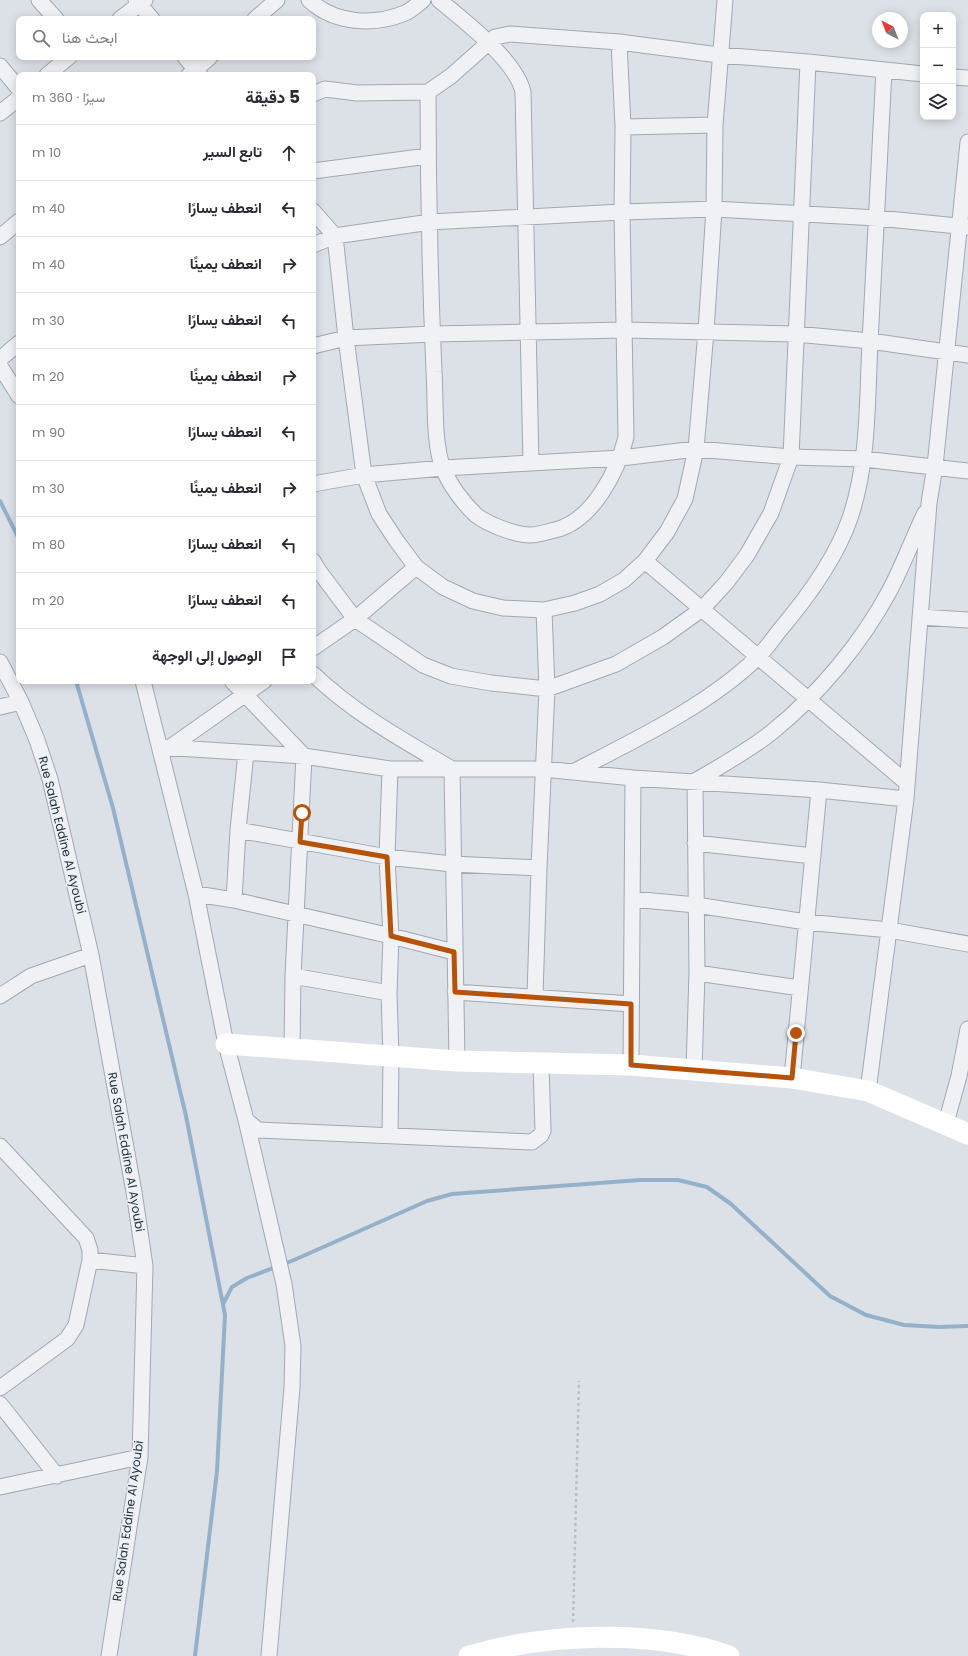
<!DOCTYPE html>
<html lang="ar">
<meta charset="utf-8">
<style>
body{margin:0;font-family:Poppins,Vazirmatn,sans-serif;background:#f2f2f3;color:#2b2b33;direction:rtl}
.controls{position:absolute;right:12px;top:12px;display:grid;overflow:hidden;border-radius:8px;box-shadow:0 2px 10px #0003}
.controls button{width:36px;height:36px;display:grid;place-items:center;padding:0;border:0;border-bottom:1px solid #e1e1e2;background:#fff;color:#2b2b33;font:20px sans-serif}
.compass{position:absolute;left:872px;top:12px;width:36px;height:36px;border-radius:50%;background:#fff;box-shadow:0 2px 10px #0003;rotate:318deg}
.stop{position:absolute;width:12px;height:12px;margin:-9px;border:3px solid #b45309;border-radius:50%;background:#fff}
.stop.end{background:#b45309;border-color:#fff;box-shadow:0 1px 4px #0008}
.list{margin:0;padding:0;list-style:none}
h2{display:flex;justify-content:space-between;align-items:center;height:52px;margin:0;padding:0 16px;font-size:17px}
h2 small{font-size:13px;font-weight:400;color:#7c7c81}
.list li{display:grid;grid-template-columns:26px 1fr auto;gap:12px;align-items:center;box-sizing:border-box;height:56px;padding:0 16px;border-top:1px solid #e1e1e2}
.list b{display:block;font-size:15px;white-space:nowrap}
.list em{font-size:13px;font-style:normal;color:#7c7c81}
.icon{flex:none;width:22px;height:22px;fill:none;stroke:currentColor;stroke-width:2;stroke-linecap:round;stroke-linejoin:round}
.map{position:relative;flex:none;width:968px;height:1656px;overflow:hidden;direction:ltr}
.search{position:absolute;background:#fff;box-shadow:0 2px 10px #0003;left:16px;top:16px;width:300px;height:44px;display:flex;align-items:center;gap:10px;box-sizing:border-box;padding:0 14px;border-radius:8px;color:#7c7c81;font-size:15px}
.panel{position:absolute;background:#fff;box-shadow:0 2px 10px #0003;left:16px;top:72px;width:300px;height:612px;border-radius:8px;direction:rtl}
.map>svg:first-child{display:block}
</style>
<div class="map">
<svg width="968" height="1656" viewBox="0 0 968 1656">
<rect width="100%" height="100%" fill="#dce1e7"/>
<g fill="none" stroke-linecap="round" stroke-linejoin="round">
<!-- stream -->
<path stroke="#95b1c9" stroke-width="4" d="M 0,501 L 19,539
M 76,681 L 113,808 L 186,1116 L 225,1315 L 217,1471 L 195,1656
M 223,1304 L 232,1287 L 247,1278 L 294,1260 L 427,1201 L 452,1194 L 640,1180 L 678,1180 L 707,1187 L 731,1204 L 830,1296 L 866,1315 L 904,1325 L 939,1327 L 968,1326"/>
<!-- street casing -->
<g stroke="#a1a8b1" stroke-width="17">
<path id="street" d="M 39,0 L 56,19
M 136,0 L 152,19
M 309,0 C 335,24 374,26 405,13 C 412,10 418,4 423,0
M 439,0 C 464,21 516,60 523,92 L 531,463
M 120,19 L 145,0
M 255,19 L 277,0
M 185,57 L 200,75
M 0,66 L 19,89
M 47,75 L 69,57
M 189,75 L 210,57
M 953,77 L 968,78
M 428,92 C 428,185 430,279 434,372 C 436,399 433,443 443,468 C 449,484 463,503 476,515 C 487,524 515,535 530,535 C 538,535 547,532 555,530 C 593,521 618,470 626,437 L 622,212 L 623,127 L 619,42
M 313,94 L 325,89 L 357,93 L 428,92 L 451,76 L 495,37 L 510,34 L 619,42 L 719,55 L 808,62 L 923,74
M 0,113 L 19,98
M 623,127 L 715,125
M 313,171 L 428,156
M 313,211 L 335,236 L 346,338 L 364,475 L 379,514 L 396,540 L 416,567 L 443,587 L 473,601 L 503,608 L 544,610 L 575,603 L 600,594 L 624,580 L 645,561 L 667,532 L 685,499 L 696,449 L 706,331 L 714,209 L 715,125 L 725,0
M 0,237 L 19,221
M 313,245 L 335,236 L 430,222 L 622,212 L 714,209 L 878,218 L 968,227
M 313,346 L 346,338 L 433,334 L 624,330 L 796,334 L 870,341 L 968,355
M 0,359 L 19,343
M 0,366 L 19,396
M 313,484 L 364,475 L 443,468 L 621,458 L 696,449 L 791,457 L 864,459 L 968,471
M 313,561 L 319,571 L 355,619 L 423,665 L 451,676 L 491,683 L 547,689 L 616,664 L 663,637 L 702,609 L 726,583 L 747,555 L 771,513 L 791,457 L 808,62
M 645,561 L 907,783
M 920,617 L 968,620
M 313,648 L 355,619 L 416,567
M 0,662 L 21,702 L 37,740 L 50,779 L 91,955 L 134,1192 L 145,1266 L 140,1457 L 109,1656
M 313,674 C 355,714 403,740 452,769 L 457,1061
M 143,681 L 196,894 L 226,1044 L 246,1120 L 284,1284 L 293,1346 L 292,1388 L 269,1656
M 232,681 L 304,756 L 293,976 L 292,1049
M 0,707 L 21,702
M 172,746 L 264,681
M 161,747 L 304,756 L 390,769 L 543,769 L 633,778 L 819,790 L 906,799
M 390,769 L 387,857 L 391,936 L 389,993 L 391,1057 L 390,1136
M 573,772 C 635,740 707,706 758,657 C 766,649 772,640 779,631 C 807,598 836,559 850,518 C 869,462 867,401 870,343 C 874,252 880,161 884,70
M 238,830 L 387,857 L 452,864 L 539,868
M 695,843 L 813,856
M 196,894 L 234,900 L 391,936 L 454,952
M 632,899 L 696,905 L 806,922 L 889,930 L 968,944
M 234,900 L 238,830 L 246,753
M 697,973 L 800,988
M 293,976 L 389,993
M 455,992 L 631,1004
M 0,996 L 31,976 L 91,955
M 535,996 L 539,868 L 547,689 L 544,610
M 631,1065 L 633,778
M 694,1070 L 697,973 L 695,781 C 721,766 748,751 772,732 C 819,694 861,644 890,590 C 903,565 913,538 925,513
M 792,1078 L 819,790
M 868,1091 L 906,799 L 929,503 L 935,466 L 968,142
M 246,1120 L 258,1130 L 532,1142 L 541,1135 L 543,1131 L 541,1064
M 946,1123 L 959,1076 L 968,1029
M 0,1146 L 86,1238 L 90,1250 L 90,1260 L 76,1325 L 67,1339 L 0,1388
M 90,1260 L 145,1266
M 0,1404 L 57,1476
M 0,1487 L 140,1457"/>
</g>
<!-- path -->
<path stroke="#babfc5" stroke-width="2.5" stroke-dasharray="3 3" stroke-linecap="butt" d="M 573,1622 L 579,1381"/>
<!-- street -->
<use href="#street" stroke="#eff1f5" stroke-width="15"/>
<!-- secondary -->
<path stroke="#fff" stroke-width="21" d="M 226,1044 L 457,1061 L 631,1065 L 792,1078 L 868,1091 L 968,1134
M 469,1656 C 548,1633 652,1629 729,1656"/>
</g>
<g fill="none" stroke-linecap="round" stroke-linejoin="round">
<!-- route -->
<path stroke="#b45309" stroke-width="5" d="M 302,813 L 300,842 L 387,857 L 391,936 L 454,952 L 455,992 L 631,1004 L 631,1065 L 792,1078 L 796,1033"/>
</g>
<g text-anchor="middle" stroke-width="3" stroke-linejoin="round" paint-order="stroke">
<!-- street labels -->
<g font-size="12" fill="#25303d" stroke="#ebf0f4">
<text transform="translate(62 835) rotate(76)" y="4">Rue Salah Eddine Al Ayoubi</text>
<text transform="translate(126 1152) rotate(80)" y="4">Rue Salah Eddine Al Ayoubi</text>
<text transform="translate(128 1521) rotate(-82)" y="4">Rue Salah Eddine Al Ayoubi</text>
</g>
</g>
</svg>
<div class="controls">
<button>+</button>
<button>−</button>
<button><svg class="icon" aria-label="layers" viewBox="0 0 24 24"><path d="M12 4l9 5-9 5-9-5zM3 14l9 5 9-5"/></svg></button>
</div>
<svg class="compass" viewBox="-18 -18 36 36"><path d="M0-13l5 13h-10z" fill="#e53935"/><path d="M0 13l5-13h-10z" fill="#7c7c81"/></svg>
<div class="stop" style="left:302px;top:813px"></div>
<div class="stop end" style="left:796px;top:1033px"></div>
<div class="search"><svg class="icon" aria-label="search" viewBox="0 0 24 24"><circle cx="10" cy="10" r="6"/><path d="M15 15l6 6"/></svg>ابحث هنا</div>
<section class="panel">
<h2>5 دقيقة<small>سيرًا · 360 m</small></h2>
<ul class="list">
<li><svg class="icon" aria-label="ahead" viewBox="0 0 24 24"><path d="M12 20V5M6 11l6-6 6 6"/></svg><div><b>تابع السير</b></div><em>10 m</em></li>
<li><svg class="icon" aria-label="left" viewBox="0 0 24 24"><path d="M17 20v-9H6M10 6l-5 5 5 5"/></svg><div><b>انعطف يسارًا</b></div><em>40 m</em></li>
<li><svg class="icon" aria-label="right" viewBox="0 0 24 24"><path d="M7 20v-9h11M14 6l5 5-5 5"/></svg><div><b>انعطف يمينًا</b></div><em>40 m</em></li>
<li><svg class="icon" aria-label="left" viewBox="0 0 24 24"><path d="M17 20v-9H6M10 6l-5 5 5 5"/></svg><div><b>انعطف يسارًا</b></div><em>30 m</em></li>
<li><svg class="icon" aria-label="right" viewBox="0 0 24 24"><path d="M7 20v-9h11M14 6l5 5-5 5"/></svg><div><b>انعطف يمينًا</b></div><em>20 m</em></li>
<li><svg class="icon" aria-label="left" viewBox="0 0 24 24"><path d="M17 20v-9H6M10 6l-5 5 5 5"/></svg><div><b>انعطف يسارًا</b></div><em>90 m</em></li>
<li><svg class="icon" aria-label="right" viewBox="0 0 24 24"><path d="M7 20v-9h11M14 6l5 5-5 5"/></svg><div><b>انعطف يمينًا</b></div><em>30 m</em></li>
<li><svg class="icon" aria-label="left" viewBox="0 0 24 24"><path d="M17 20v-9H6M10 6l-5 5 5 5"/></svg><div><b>انعطف يسارًا</b></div><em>80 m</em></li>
<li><svg class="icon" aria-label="left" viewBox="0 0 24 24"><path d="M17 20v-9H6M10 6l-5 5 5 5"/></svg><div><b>انعطف يسارًا</b></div><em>20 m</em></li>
<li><svg class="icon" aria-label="arrive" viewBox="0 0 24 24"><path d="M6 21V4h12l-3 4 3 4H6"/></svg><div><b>الوصول إلى الوجهة</b></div></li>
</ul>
</section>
</div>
